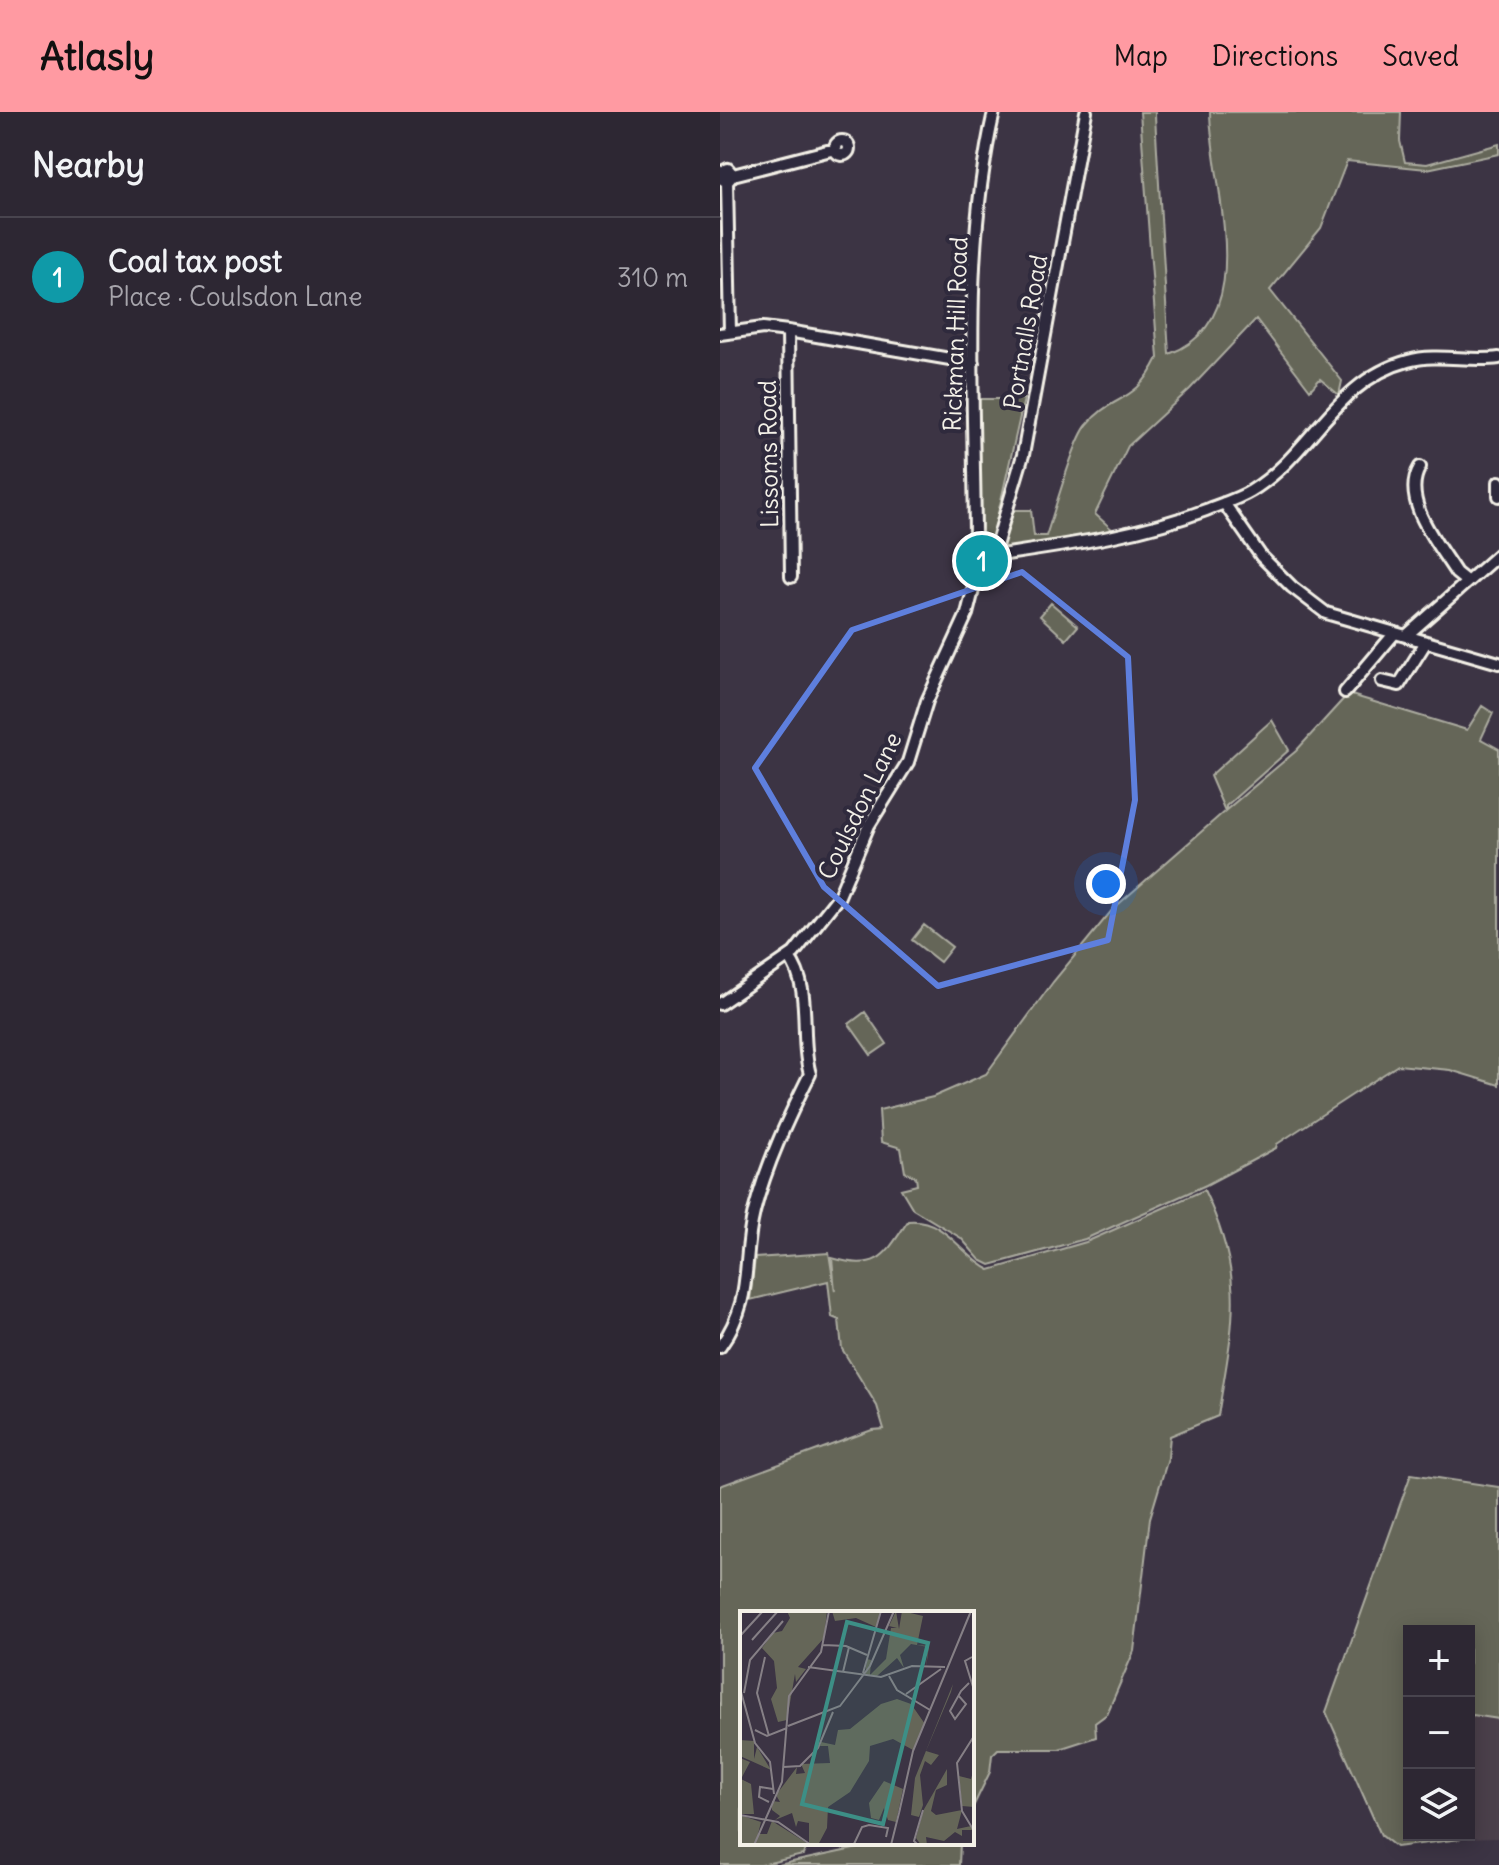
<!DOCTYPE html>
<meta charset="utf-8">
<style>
body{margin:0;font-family:Delius,sans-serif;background:#352f3b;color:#f1f3f6}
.controls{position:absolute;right:24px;bottom:24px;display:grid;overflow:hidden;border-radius:0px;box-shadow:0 4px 20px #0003}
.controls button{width:72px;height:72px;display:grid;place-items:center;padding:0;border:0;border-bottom:2px solid #48444e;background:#2d2733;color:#f1f3f6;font:40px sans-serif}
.you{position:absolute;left:386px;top:772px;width:28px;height:28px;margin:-20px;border:6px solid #fff;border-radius:50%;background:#1a73e8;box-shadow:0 0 0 12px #1a73e833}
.badge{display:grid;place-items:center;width:52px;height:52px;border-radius:50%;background:#ff9aa2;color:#fff;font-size:26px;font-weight:700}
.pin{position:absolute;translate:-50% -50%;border:4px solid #fff;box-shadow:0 2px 8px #0006}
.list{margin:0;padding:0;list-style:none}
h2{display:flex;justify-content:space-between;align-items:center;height:104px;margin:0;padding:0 32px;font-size:34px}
h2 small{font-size:26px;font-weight:400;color:#a7a5ac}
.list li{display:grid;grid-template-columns:52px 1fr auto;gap:24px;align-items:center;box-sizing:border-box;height:120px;padding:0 32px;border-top:2px solid #48444e}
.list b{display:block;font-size:30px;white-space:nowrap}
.list p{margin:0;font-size:26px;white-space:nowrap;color:#a7a5ac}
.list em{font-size:26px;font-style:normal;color:#a7a5ac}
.icon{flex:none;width:44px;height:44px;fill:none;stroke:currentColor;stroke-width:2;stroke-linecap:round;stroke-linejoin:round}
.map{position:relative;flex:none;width:779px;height:1753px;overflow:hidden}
header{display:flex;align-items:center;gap:48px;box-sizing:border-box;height:112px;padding:0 40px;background:#ff9aa2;color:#111}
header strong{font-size:38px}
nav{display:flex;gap:44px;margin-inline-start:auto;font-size:28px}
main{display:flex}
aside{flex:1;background:#2d2733}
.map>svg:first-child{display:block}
</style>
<header>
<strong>Atlasly</strong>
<nav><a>Map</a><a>Directions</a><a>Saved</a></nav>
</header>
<main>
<aside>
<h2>Nearby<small></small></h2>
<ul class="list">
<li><span class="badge" style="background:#0f9aa8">1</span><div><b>Coal tax post</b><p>Place · Coulsdon Lane</p></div><em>310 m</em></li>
</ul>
</aside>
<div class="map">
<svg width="779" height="1753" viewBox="0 0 779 1753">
<rect width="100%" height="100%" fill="#3c3444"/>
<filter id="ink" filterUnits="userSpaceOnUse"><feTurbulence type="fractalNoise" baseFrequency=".0125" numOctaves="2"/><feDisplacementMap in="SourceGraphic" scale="16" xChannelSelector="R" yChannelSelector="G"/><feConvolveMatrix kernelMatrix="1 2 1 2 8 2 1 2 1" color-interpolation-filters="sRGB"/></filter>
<g filter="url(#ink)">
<!-- built -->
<path fill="#4c3f4c" d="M 753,1603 L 779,1607 L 779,1726 L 740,1727 L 740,1723 L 749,1723 L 749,1607 Z"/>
<!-- green -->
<path fill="#656658" stroke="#acaca0" stroke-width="2" d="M 420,0 L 435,0 L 435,4 L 449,242 C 543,207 491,75 490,0 L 681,0 L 680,29 L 685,50 L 707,52 L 779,32 L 779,42 L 707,57 L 627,49 L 601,116 L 550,178 L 622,269 L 619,283 L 600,267 L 590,278 L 536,207 L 470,277 L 408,334 L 375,402 L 394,419 L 278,439 L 294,398 L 311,398 L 314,424 L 326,424 C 334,401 354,328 367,313 C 391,282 415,294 438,246 Z
M 258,287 L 304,287 L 272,428 L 260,428 Z
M 331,491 L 358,514 L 346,528 L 320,504 Z
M 628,582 L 747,618 L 762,594 L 773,601 L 761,627 L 779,637 L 779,973 L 730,958 L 678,953 L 557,1032 L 556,1036 L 486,1073 L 365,1127 L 270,1153 L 260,1148 L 241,1126 L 193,1097 L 181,1077 L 197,1073 L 196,1065 L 185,1060 L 181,1036 L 161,1030 L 159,998 L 213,985 L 266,962 L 333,870 L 393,797 L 505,699 L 490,664 L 552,608 L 569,638 L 506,694 L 506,698 L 576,639 Z
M 204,813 L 232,835 L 220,850 L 192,828 Z
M 145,900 L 167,932 L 151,943 L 129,912 Z
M 484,1078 C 527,1167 513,1211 498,1304 L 450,1324 L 448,1346 L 430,1406 L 414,1539 L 387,1602 L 375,1611 L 376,1625 L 339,1637 L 278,1637 L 272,1643 L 270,1660 L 252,1697 L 252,1501 L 22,1501 L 22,1731 L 107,1731 L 86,1736 L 83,1743 L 41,1753 L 0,1753 L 0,1374 L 152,1318 L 164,1317 L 157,1294 L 122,1237 L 119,1208 L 112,1205 L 108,1169 L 30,1188 L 35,1146 L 109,1141 L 115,1179 L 112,1146 C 158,1159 164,1145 188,1109 C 225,1105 241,1144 270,1158 L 366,1130 Z
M 691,1362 L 779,1375 L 779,1607 L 753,1603 L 749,1607 L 749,1519 L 689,1519 L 689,1723 L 740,1723 L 740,1727 L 676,1735 L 661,1723 L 606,1600 Z
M 162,1731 L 240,1731 L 239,1753 L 58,1753 Z"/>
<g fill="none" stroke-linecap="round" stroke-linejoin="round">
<!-- minor casing -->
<g stroke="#f4f1e8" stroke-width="16">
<path id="minor" d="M115 36a7 7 0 1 1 14 0a7 7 0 1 1-14 0Z
M 0,61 L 8,57 L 13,63 L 7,70 L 0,66
M 13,63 L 115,37
M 7,70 L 10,220
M 68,219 L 71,465
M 0,222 L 43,216 L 68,219 L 253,251
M 700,355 C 680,388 718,432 736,461 L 746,469
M 779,370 L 779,384
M 504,391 L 541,444 L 572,475 L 606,501 L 779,551
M 273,444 C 346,433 417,424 486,398 C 501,392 518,387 531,379 C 591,343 615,268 688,249 C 717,241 749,250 779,246
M 255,468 L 273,444 L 303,343 L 366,0
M 686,524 L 779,442
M 662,569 L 679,573 L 706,530
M 625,580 L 674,522
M 0,892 L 74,841 L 119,784 L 149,713 L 188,650 L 207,589 L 247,502 L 255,470 C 257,314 239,153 274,0
M 0,1235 C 35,1185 21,1153 34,1100 C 46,1053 68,1006 90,962 C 79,926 93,877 69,845"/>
</g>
<!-- minor -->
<use href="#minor" stroke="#2f2a3d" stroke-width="10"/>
</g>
</g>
<!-- marked area -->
<path fill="none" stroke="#5e7fdd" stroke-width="6" stroke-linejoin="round" d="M 302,460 L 408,545 L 415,688 L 388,828 L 218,874 L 104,775 L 35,656 L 132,518 Z"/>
<g text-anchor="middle" stroke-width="8" stroke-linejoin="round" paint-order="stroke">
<!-- street labels -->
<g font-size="24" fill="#f4f1e8" stroke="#2f2a3d">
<text transform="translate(306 220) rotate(-80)" y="8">Portnalls Road</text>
<text transform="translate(236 222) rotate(-88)" y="8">Rickman Hill Road</text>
<text transform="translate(49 342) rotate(-91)" y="8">Lissoms Road</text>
<text transform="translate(140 694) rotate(-64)" y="8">Coulsdon Lane</text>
</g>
</g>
<!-- overview -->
<g transform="translate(20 1499)">
<rect width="234" height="234" fill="#3c3444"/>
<path d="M 47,0 L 87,0 L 84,27 L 58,56 L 66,58 L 56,71 L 55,63 L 47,109 L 38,111 L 31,88 L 37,77 L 34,50 L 22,37 L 33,22 L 42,20 L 50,7 ZM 92,0 L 141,0 L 136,16 L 116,7 L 95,10 ZM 156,0 L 159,18 L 162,0 L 183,5 L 177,34 L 189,35 L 186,57 L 188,36 L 171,33 L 160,44 L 164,57 L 157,47 L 137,65 L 125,64 L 127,48 L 131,49 L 130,64 L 146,48 L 151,17 L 157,17 L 149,15 ZM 213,73 L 211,81 L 186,140 L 199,144 L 191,154 L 185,150 L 180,164 L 183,194 L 179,206 L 171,204 L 175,167 ZM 157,88 L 171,93 L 185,113 L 173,139 L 153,128 L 130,135 L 129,150 L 110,181 L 88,196 L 87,217 L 78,234 L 69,232 L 69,212 L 58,210 L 56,216 L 52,202 L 35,209 L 40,205 L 32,199 L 32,190 L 40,191 L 36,184 L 57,156 L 56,163 L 65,162 L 61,153 L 90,152 L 88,135 L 80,135 L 81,131 L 95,134 L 98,119 L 110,118 L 141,93 ZM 0,129 L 14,130 L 14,148 L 17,136 L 31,159 L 0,145 ZM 0,147 L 10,151 L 1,168 L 11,173 L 14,203 L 0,203 ZM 234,157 L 234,196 L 222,195 L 219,165 L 231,168 ZM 207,158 L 207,174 L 196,179 L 191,200 L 196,204 L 222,199 L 217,218 L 231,215 L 234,219 L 222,219 L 222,225 L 215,221 L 204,230 L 186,226 L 187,234 L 181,234 L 176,227 L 183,200 ZM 144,170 L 163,178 L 156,211 L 148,209 L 144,197 L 139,209 L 131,207 L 129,192 ZM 0,204 L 21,211 L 18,223 L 27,223 L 32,210 L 70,234 L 0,234 Z" fill="#656658"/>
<path fill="none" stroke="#868086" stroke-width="2" d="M 0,25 L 23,0M 12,29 L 38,0M 83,34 L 106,35 L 127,44M 25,46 L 17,82 L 29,125M 232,46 L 225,50 L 234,79M 68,56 L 141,66 L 172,55 L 205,56M 103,61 L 109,36M 123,62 L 141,0M 149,65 L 157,79 L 190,99M 0,77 L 15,132 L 30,151 L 34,183M 4,82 L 10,49 L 43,10M 166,83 L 201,58M 218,84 L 226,93 L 215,108 L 210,100 L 221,80 L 229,72M 48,115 L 100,95 L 130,55 L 154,0M 15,119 L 27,125 L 47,117M 234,125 L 217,152 L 222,200 L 234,220M 43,156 L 60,155 L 78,137 L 93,101M 29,191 L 19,186 L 20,176 L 33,178M 159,202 L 173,140 L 231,0M 0,204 L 38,211 L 71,234M 114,233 L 122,216 L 129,214 L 148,217 L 146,226M 14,234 L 42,171 L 49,85 L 81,41 L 89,0M 151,234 L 160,198M 178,234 L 174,230 L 183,199"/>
<path fill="#3d8f86" fill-opacity="0.15" stroke="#3d8f86" stroke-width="4" d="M 107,11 L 188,32 L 143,213 L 62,193 Z"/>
<rect width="234" height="234" fill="none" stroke="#f4f1e8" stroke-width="4"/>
</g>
</svg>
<div class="controls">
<button>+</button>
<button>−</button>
<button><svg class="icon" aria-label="layers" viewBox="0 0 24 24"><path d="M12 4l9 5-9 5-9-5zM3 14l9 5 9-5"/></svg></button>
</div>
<div class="you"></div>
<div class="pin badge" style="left:262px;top:449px;background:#0f9aa8">1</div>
</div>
</main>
